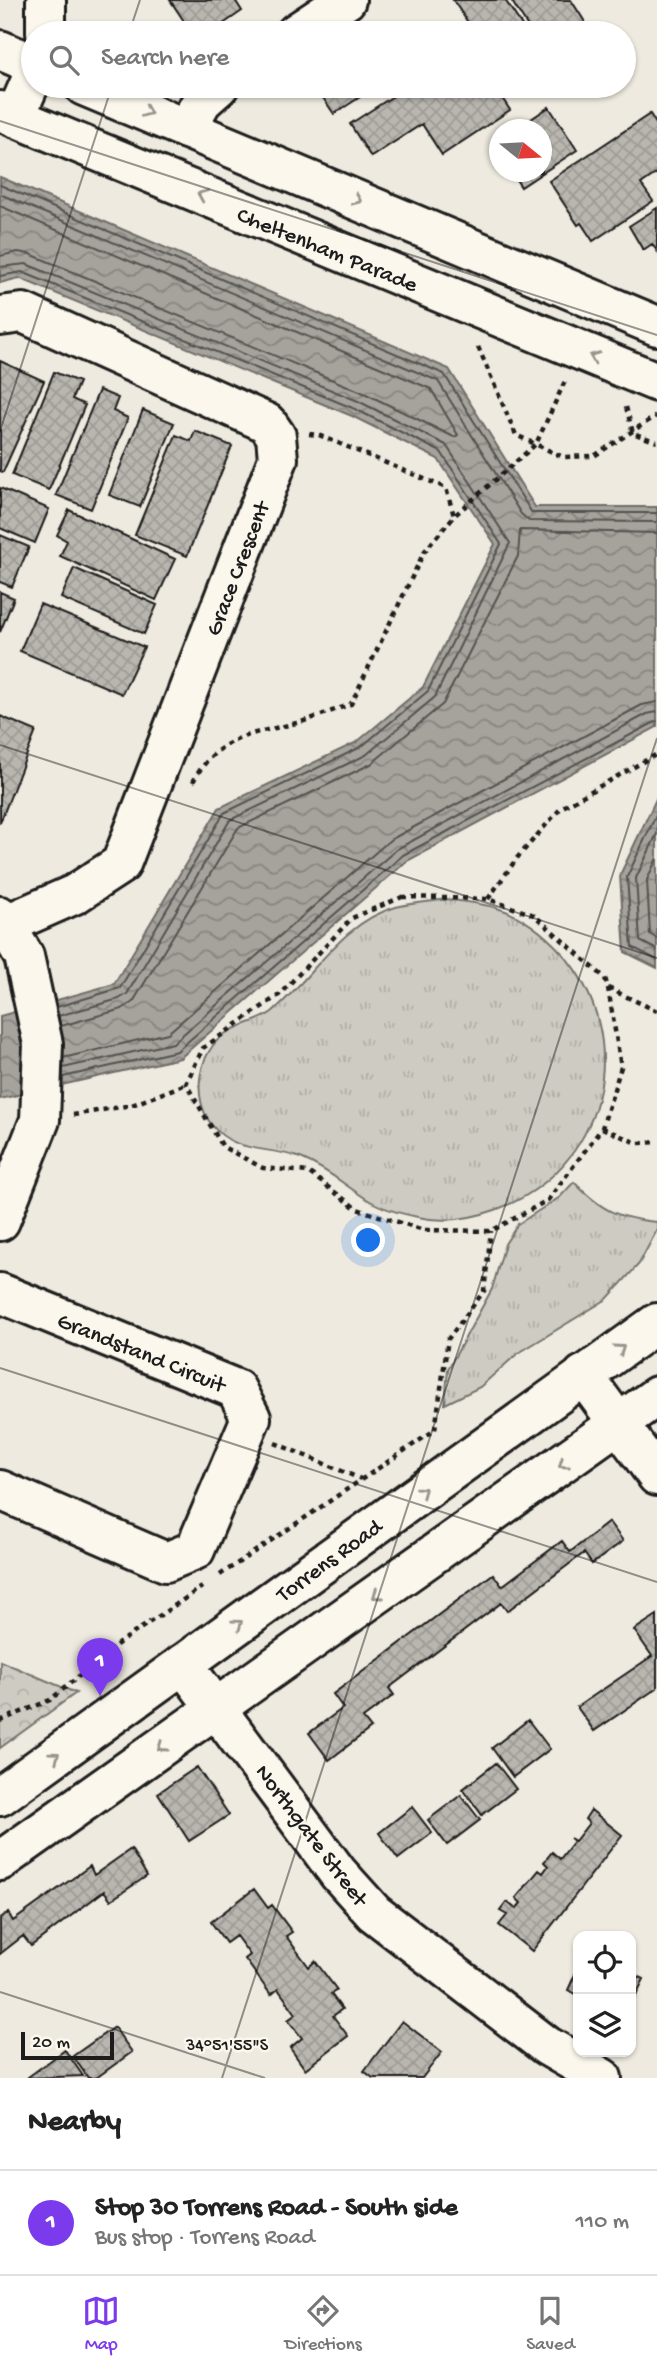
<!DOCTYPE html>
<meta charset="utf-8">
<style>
body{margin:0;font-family:"Gochi Hand",sans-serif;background:#f2f2f2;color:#222}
.controls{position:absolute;right:21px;bottom:21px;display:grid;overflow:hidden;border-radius:14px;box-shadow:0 2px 5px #0004}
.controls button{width:63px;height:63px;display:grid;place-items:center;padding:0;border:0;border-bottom:2px solid #e0e0e0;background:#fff;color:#222;font:35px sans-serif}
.compass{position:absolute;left:489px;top:119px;width:63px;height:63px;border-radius:50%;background:#fff;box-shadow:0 2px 5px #0004;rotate:108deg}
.scale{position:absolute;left:21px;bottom:18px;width:93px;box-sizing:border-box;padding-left:7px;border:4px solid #1c1c1c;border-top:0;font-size:19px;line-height:24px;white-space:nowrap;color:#1c1c1c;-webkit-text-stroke:5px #fbf7ec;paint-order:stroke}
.you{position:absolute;left:369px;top:1241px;width:24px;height:24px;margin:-18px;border:5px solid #fff;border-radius:50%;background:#1a73e8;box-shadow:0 0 0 10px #1a73e833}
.badge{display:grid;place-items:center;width:46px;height:46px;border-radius:50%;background:#7c3aed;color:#fff;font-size:23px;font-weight:700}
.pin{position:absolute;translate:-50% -58px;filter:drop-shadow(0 2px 4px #0008)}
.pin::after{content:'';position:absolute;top:37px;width:24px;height:21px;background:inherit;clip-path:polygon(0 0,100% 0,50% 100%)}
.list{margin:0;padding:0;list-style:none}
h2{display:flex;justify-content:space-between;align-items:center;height:91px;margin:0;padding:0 28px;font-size:30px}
h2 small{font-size:23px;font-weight:400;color:#767676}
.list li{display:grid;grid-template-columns:46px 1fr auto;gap:21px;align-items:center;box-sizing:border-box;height:105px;padding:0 28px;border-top:2px solid #e0e0e0}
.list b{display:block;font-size:26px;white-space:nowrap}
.list p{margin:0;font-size:23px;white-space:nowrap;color:#767676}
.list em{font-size:23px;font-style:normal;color:#767676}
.icon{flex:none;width:38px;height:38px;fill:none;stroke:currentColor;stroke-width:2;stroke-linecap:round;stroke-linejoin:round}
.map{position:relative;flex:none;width:657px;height:2078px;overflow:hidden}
.search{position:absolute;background:#fff;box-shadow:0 2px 5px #0004;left:21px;right:21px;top:21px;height:77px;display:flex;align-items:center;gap:18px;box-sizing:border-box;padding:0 24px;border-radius:38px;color:#767676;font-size:26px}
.sheet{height:196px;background:#fff}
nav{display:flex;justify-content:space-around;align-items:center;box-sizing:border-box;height:98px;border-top:2px solid #e0e0e0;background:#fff;font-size:19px;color:#767676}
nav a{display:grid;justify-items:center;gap:4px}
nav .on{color:#7c3aed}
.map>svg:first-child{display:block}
</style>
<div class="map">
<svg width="657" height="2078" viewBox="0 0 657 2078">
<defs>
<pattern id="grass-tufts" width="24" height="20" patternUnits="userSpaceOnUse" patternTransform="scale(1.75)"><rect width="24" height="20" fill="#ceccc2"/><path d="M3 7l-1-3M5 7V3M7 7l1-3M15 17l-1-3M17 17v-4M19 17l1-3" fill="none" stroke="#b0afa6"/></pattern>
<pattern id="park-crowns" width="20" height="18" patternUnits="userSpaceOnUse" patternTransform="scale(1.75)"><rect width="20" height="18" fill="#ceccc2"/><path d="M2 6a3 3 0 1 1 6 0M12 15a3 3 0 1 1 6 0" fill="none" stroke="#b0afa6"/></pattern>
<pattern id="water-waves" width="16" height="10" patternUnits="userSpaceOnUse" patternTransform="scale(1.75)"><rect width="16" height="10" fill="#a6a39d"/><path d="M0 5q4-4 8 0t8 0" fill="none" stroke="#86847f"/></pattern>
<pattern id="building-cross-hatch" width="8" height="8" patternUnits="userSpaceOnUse" patternTransform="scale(1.75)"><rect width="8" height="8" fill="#b9b6af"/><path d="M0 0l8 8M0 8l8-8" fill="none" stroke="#9e9c96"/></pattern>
</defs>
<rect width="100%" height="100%" fill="#eeeadf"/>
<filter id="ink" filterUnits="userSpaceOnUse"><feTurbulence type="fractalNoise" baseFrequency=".0143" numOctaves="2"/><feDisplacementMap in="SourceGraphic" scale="14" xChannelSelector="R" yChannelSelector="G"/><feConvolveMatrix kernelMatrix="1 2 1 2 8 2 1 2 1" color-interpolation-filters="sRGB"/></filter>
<g filter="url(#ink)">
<!-- grass -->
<path fill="url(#grass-tufts)" stroke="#75746f" stroke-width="2" d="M 446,899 C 463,902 481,903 497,908 C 521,915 545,934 561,952 C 638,1038 605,1171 495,1210 C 472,1218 443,1223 418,1217 C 403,1214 382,1208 370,1201 C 345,1186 331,1171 303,1159 C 271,1145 236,1156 211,1124 C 191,1097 198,1052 226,1033 C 240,1024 259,1022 272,1012 C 313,977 342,922 396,907 C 412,903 430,902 446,899 Z
M 574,1182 C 602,1211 617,1218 657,1222 L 657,1230 L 639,1264 L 607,1299 L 517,1354 L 480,1387 L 445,1404 L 448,1369 L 492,1289 L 505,1244 L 518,1224 L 560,1197 Z"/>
<!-- park -->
<path fill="url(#park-crowns)" stroke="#75746f" stroke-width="2" d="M 0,1661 L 76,1693 L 0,1748 Z"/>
<!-- water -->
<path fill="url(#water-waves)" stroke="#6f6d69" stroke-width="2" d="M 0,177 L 449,369 L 535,507 L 657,507 L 657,727 L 407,861 L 180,1058 L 0,1099 L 0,1016 L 114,984 L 219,808 L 357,742 L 423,687 L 495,544 L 438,459 L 352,416 L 19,278 L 0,283 Z
M 657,797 L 657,968 L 625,952 L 620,875 Z"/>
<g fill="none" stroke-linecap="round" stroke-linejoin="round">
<!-- shore -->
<path stroke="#535250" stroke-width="2" d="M 0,185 L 444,374 L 532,513 L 657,513
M 0,194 L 438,381 L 521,514 L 529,521 L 657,522
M 0,206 L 431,389 L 458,435 L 454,437 L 362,392 L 30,254 L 18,252 L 0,256
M 0,267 L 26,264 L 358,401 L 446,445 L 510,543 L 435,697 L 366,755 L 230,820 L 127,994 L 119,999 L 58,1016
M 0,276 L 22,272 L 355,409 L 441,452 L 501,544 L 428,691 L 361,747 L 224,813 L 120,988 L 57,1007
M 657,813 L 627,877 L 632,947 L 657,960
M 657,834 L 636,878 L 640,941 L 657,950
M 657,858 L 647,880 L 650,934 L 657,939
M 61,1026 L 122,1009 L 133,1002 L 238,828 L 371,764 L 443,704 L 518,556 L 520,530 L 657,533
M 63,1058 L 168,1033 L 390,840 L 642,705 L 657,702
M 63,1068 L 173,1043 L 397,849 L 647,714 L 657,712
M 63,1077 L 177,1051 L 403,855 L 657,721"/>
</g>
<!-- building -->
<path fill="url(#building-cross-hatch)" stroke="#1c1c1c" stroke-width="2" d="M 170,0 L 235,0 L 242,11 L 210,33 L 192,33 Z
M 453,0 L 505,0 L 527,33 L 475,33 Z
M 511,0 L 571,0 L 585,22 L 568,33 L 532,33 Z
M 315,86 L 377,86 L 334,114 Z
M 402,86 L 494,86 L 510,110 L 442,155 L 422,124 L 371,157 L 350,124 L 404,89 Z
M 549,107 L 577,150 L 521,187 L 511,172 L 542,172 L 542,130 L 515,130 Z
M 650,114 L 657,125 L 657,173 L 641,184 L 653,201 L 593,241 L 581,223 L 578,225 L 549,181 Z
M 657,208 L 657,251 L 652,244 L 643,250 L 629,226 Z
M 0,361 L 44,381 L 3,472 L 0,471 Z
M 54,372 L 79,382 L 72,399 L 85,405 L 49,490 L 12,475 Z
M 99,390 L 118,398 L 113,411 L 128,418 L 91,509 L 56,495 Z
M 143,410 L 174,423 L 140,507 L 109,495 Z
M 195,431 L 232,446 L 187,556 L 135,535 L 176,435 L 191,441 Z
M 0,488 L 49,509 L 35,543 L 0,528 Z
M 69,510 L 175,559 L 156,600 L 60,556 L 67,541 L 57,535 Z
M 0,535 L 29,547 L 12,587 L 0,582 Z
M 74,568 L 157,605 L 144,634 L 61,598 Z
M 0,592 L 14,598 L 0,632 Z
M 40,604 L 144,647 L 122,694 L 20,651 Z
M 0,716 L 36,731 L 0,823 Z
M 609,1522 L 623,1541 L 592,1564 L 584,1553 L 507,1611 L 501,1603 L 389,1688 L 394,1695 L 363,1718 L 371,1728 L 329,1760 L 309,1733 L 343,1708 L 333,1694 L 493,1574 L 502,1586 L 562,1541 L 570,1552 Z
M 657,1615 L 657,1688 L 594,1731 L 577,1707 L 652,1656 L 634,1630 Z
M 528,1720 L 550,1749 L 513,1777 L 492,1748 Z
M 496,1763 L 516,1789 L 482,1815 L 463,1789 Z
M 197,1767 L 229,1815 L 189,1841 L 158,1793 Z
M 461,1795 L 480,1820 L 447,1845 L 428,1820 Z
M 412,1807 L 432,1833 L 398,1859 L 379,1833 Z
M 591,1810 L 622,1835 L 532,1951 L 499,1925 L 507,1915 L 500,1911 L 507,1902 L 516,1909 L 521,1903 L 516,1898 L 539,1870 L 543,1873 L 548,1866 L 544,1862 L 552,1852 L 560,1859 L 574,1841 L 570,1838 L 575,1841 L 589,1823 L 585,1819 Z
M 131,1849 L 147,1876 L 111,1900 L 104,1891 L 31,1946 L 23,1936 L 0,1954 L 0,1918 L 8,1913 L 13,1921 L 90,1866 L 94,1875 Z
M 254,1889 L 268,1908 L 272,1905 L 292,1932 L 286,1936 L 309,1967 L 315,1961 L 337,1990 L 331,1994 L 342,2009 L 333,2016 L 348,2036 L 305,2069 L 290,2048 L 302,2038 L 288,2020 L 296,2014 L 278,1989 L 271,1995 L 245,1959 L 250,1955 L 236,1936 L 226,1943 L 211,1922 Z
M 578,1968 L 578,1995 L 568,1990 Z
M 631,1973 L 644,1979 L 631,2005 Z
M 402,2021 L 442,2052 L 422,2078 L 373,2078 L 364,2071 Z
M 114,2027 L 132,2052 L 96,2078 L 88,2078 L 73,2056 Z
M 65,2050 L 83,2076 L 29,2078 L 28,2077 Z"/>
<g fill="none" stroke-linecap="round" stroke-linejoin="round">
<!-- minor casing -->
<g stroke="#1c1c1c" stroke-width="44">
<path id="minor" d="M 46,0 L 46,33
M 296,33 L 346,0
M 15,117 L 33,76
M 186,129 L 202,101 L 219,86
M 0,316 L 23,313 L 267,423 L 276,436 L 278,459 L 121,864 L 75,894 L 7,924
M 0,916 L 24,956 L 43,1044 L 40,1120 L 0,1221
M 0,1293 L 236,1389 L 251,1418 L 195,1550 L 166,1562 L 0,1490
M 583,1375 L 657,1476
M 183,1664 L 338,1873 L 374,1913 L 547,2046 L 602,2078"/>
</g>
<!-- major casing -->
<g stroke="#1c1c1c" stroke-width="44">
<path id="major" d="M 0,50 L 33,64
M 84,86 L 657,326
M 0,111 L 657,382
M 0,1796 L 657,1323
M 0,1861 L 657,1396"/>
</g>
<!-- path -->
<path stroke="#1c1c1c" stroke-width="4.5" stroke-dasharray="5 5" stroke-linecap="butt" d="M 478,347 L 516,435 L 563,457 L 594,456 L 656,416
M 626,407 L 633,433 L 657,442
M 309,434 L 319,435 L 446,488 L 454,516
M 193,782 C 218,733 257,734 304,721 C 319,716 335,710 351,704 L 424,552 L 454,516 L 536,444 L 566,379
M 402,897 L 488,899 L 534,915 L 605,978 L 608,988 L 621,1067 L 602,1128 L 548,1200 L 491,1231 L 424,1230 L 357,1209 L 308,1172 L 263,1168 L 223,1147 L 186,1084 L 203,1048 L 279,995 L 352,918 Z
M 488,899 L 517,858 L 561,808 L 657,754
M 608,988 L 657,1011
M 73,1115 L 132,1105 L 186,1084
M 602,1128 L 637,1143 L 657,1142
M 275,1443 L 361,1479
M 220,1575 L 435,1430 L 448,1339 L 484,1291 L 491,1231
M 0,1721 L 50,1700 L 119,1643 L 202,1587"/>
<!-- minor -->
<use href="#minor" stroke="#fbf7ec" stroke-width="38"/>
<!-- major -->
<use href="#major" stroke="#fbf7ec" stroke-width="38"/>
</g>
<!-- one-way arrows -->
<defs><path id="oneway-chevron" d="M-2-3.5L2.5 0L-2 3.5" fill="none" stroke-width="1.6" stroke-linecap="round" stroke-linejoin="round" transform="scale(1.75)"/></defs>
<g stroke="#97948e">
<use href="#oneway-chevron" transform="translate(147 112) rotate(23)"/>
<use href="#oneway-chevron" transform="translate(202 195) rotate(-157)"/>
<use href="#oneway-chevron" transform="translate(357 200) rotate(23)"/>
<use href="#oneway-chevron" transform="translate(594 357) rotate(-158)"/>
<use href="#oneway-chevron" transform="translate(620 1349) rotate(-35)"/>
<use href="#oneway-chevron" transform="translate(563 1464) rotate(145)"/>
<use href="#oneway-chevron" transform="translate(422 1491) rotate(-36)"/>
<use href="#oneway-chevron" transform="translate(377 1595) rotate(145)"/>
<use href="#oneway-chevron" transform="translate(238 1624) rotate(-36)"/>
<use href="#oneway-chevron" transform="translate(162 1747) rotate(145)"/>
<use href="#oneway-chevron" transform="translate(55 1756) rotate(-36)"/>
</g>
</g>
<!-- ticks -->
<path fill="none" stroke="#1c1c1c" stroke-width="2" stroke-opacity="0.45" d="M 129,33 L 140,0M 0,121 L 657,335M 0,431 L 112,86M 0,745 L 657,958M 0,1368 L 657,1582M 0,1992 L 265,2078M 222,2078 L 657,738"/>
<g text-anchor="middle" stroke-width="5" stroke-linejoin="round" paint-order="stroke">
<!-- street labels -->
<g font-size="23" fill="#1c1c1c" stroke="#fbf7ec">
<text transform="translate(328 248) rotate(22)" y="8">Cheltenham Parade</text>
<text transform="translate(236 568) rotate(-69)" y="8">Grace Crescent</text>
<text transform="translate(142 1351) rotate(22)" y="8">Grandstand Circuit</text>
<text transform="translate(328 1559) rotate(-36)" y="8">Torrens Road</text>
<text transform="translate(313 1834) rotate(53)" y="8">Northgate Street</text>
</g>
</g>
<g font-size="18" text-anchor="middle" fill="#1c1c1c" stroke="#fbf7ec" stroke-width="5" stroke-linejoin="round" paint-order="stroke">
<text x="227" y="2050">34°51'55"S</text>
</g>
</svg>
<div class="controls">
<button><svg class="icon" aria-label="locate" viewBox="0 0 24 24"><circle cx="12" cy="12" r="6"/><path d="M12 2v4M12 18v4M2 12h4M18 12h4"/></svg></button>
<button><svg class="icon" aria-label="layers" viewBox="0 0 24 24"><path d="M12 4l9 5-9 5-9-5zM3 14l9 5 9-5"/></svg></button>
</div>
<svg class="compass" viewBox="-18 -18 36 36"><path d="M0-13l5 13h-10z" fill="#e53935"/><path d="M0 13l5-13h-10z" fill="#767676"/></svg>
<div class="scale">20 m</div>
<div class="you"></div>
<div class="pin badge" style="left:100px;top:1696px">1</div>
<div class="search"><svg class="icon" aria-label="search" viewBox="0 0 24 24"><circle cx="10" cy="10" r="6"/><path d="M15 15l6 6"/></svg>Search here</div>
</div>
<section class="sheet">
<h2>Nearby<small></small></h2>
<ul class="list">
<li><span class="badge">1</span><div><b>Stop 30 Torrens Road - South side</b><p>Bus stop · Torrens Road</p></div><em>110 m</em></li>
</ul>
</section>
<nav>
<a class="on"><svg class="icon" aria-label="map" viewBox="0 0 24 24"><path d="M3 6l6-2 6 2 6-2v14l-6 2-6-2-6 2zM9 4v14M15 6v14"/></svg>Map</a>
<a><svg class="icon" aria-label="directions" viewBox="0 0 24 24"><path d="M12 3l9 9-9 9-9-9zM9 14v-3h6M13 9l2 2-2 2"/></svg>Directions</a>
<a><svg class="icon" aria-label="saved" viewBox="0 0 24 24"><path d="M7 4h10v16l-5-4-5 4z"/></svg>Saved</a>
</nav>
